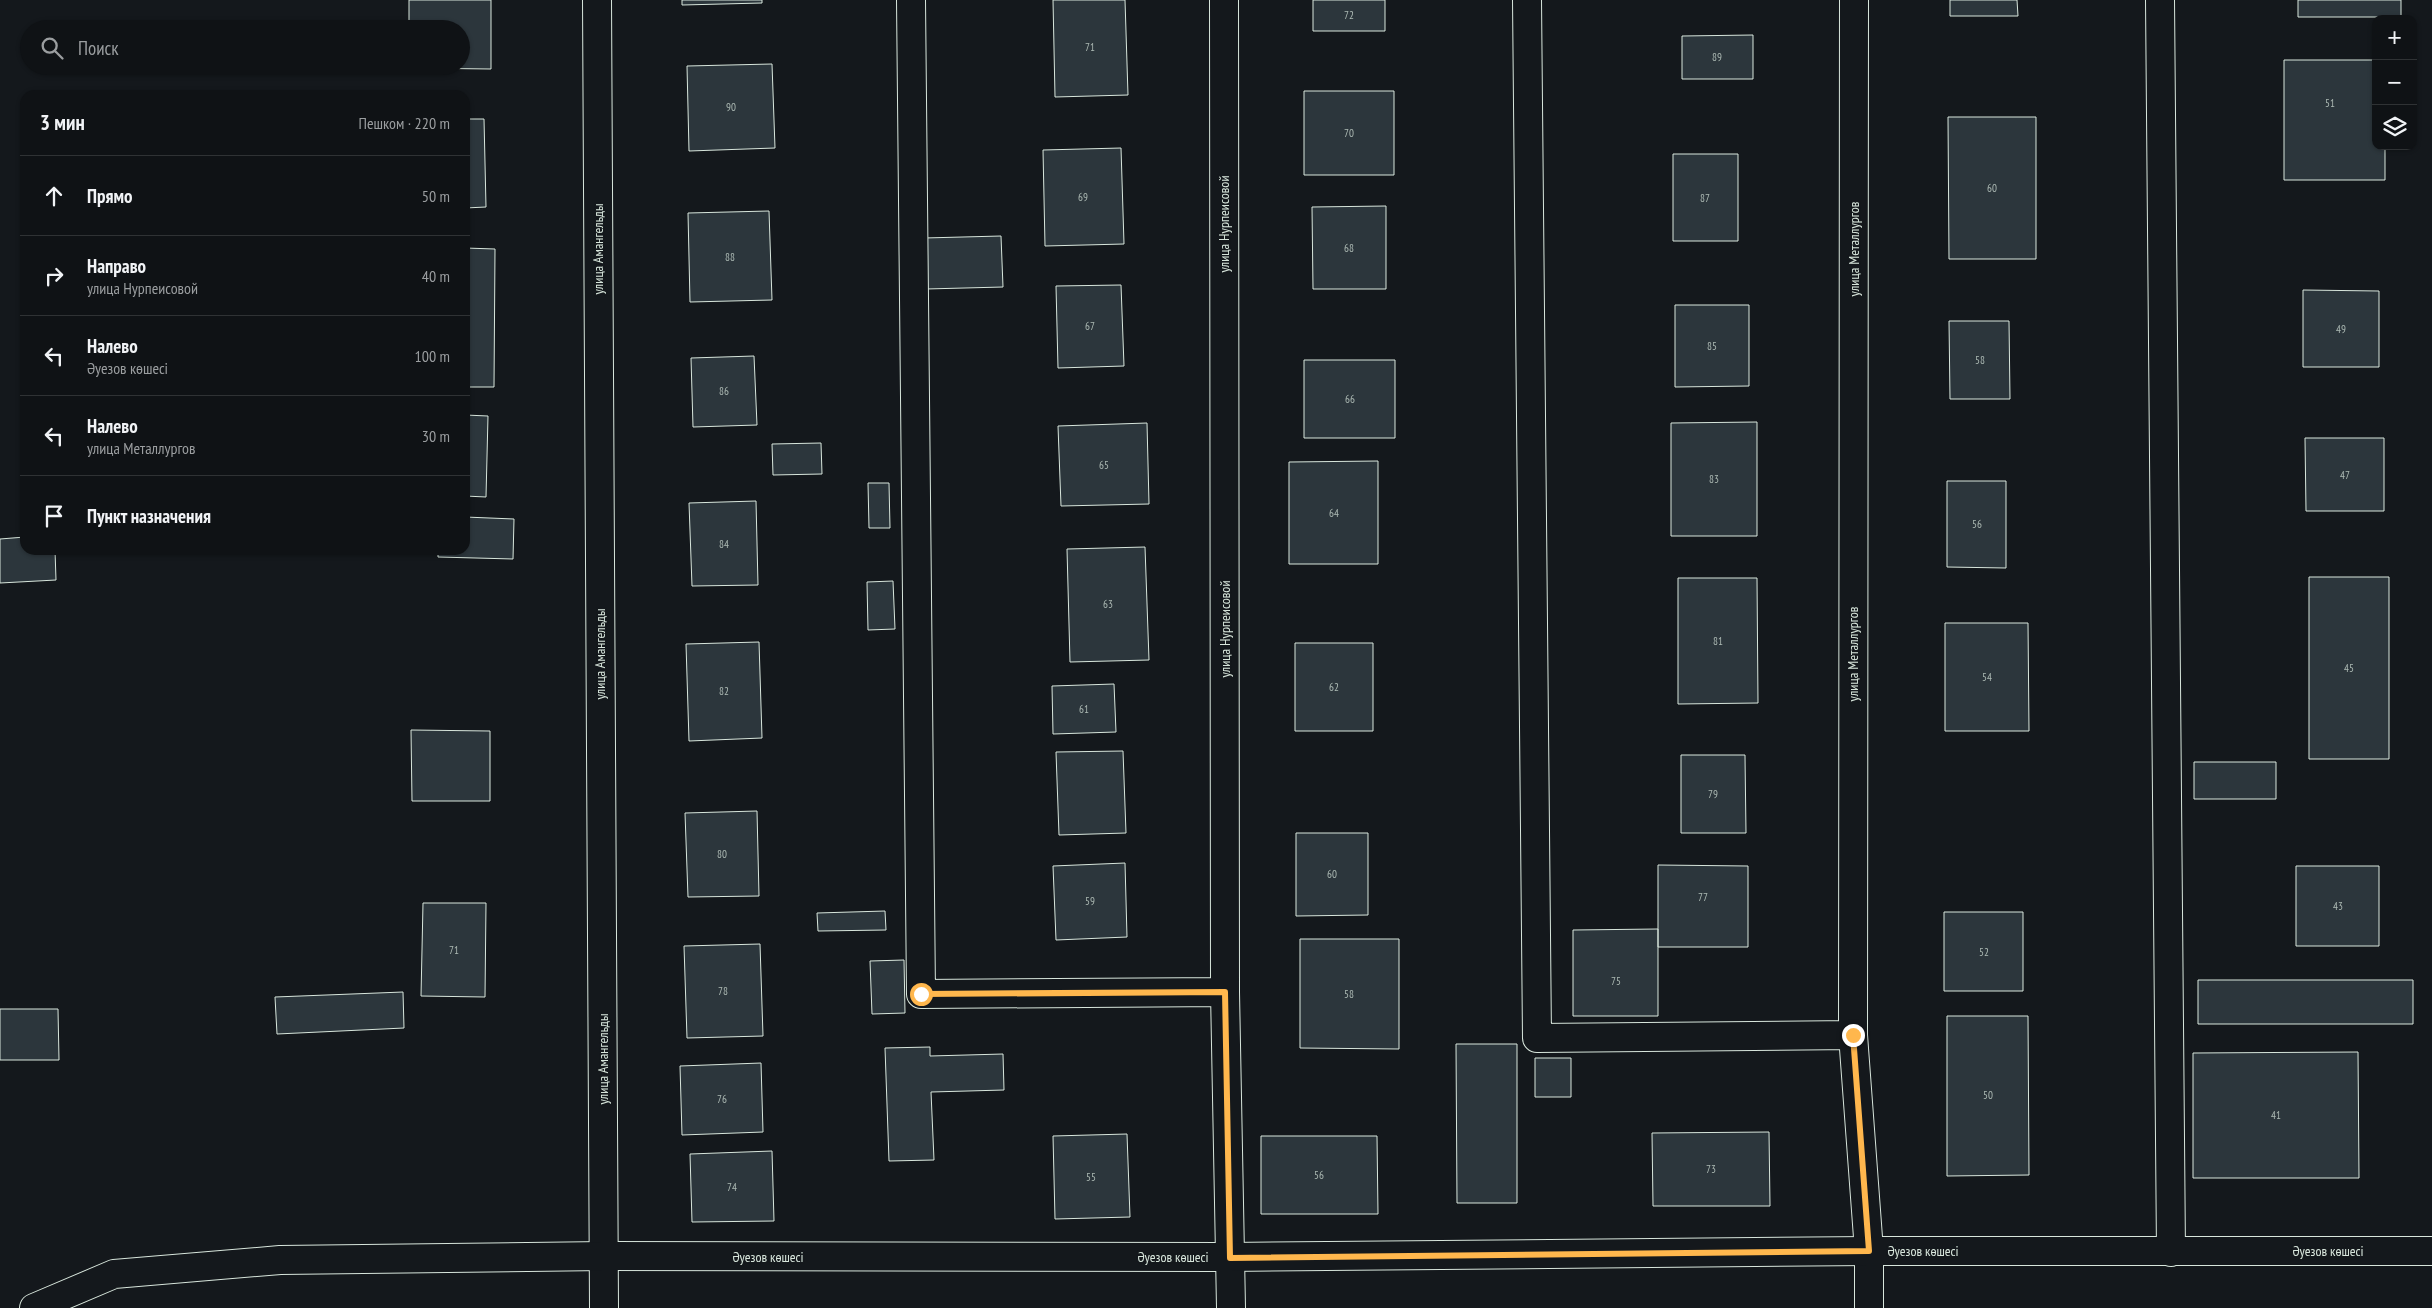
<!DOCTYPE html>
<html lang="ru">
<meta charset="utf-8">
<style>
body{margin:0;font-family:"PT Sans Narrow",sans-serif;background:#181b1e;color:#f1f3f6}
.controls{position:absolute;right:15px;top:15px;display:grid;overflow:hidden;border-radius:10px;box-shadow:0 1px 4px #0004}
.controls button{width:45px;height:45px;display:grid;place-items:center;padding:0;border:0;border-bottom:1px solid #2f3234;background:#0f1215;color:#f1f3f6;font:25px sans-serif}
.stop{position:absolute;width:15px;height:15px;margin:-11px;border:4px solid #ffb74d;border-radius:50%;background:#fff}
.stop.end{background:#ffb74d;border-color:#fff;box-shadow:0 1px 5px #0008}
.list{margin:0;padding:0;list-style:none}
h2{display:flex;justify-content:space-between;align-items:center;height:65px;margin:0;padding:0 20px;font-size:21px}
h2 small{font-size:16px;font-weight:400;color:#9b9ea0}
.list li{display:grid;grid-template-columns:32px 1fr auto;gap:15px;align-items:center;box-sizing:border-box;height:80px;padding:0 20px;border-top:1px solid #2f3234}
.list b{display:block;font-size:19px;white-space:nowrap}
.list p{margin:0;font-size:16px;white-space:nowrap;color:#9b9ea0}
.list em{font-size:16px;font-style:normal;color:#9b9ea0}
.icon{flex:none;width:28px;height:28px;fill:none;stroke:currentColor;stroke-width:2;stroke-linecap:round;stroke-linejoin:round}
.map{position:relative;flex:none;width:2432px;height:1308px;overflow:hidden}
.search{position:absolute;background:#0f1215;box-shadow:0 1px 4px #0004;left:20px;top:20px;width:450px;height:55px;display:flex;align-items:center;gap:12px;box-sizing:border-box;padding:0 18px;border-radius:28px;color:#9b9ea0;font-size:19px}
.panel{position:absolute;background:#0f1215;box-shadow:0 1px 4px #0004;left:20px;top:90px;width:450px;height:465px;border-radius:15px}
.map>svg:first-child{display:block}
</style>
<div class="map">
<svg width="2432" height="1308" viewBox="0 0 2432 1308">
<rect width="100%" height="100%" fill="#14181c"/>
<!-- building -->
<path fill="#2c363c" stroke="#d8e6dc" d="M 409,0 L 491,0 L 491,69 L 409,68 L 409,66 L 461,66 L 461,29 L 409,29 Z
M 682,0 L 762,0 L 762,3 L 682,5 Z
M 1053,0 L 1125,0 L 1128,95 L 1055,97 Z
M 1313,0 L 1385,0 L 1385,31 L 1313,31 Z
M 1950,0 L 2017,0 L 2018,16 L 1950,16 Z
M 2298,0 L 2401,0 L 2401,17 L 2298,17 Z
M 1753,35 L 1753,79 L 1682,79 L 1682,36 Z
M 2284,60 L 2376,60 L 2376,146 L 2385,146 L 2385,180 L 2284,180 Z
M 772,64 L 775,148 L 689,151 L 687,66 Z
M 1304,91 L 1394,91 L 1394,175 L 1304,175 Z
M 1948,117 L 2036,117 L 2036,259 L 1949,259 Z
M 465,119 L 484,119 L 486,207 L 465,208 Z
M 1121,148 L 1124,244 L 1045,246 L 1043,150 Z
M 1673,154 L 1738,154 L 1738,241 L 1673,241 Z
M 1386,206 L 1386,289 L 1313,289 L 1312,207 Z
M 769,211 L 772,300 L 690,302 L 688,213 Z
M 1001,236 L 1003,287 L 926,289 L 924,238 Z
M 465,248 L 495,249 L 494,387 L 465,387 Z
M 1121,285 L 1124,366 L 1058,368 L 1056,286 Z
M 2303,290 L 2379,291 L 2379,367 L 2303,367 Z
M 1675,305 L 1749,305 L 1749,386 L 1675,387 Z
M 1949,321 L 2009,321 L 2010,399 L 1950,399 Z
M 754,356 L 757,425 L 693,427 L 691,358 Z
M 1304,360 L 1395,360 L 1395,438 L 1304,438 Z
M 465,415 L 488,416 L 486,497 L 465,496 Z
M 1757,422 L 1757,536 L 1671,536 L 1671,423 Z
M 1147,423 L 1149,504 L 1061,506 L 1058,426 Z
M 2305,438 L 2384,438 L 2384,511 L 2306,511 Z
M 821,443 L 822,474 L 773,475 L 772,444 Z
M 1378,461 L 1378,564 L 1289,564 L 1289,462 Z
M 1947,481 L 2006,481 L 2006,568 L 1947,567 Z
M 868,483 L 889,483 L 890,528 L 869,528 Z
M 756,501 L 758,585 L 692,586 L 689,503 Z
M 465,517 L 514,519 L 513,559 L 438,557 L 438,550 L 465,550 Z
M 25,537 L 25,550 L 55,550 L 56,580 L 0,583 L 0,539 Z
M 1145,547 L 1149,660 L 1070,662 L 1067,549 Z
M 2309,577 L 2389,577 L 2389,759 L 2309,759 Z
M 1678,578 L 1757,578 L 1758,703 L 1678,704 Z
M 893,581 L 895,629 L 868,630 L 867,582 Z
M 1945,623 L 2028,623 L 2029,731 L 1945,731 Z
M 759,642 L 762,738 L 689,741 L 686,644 Z
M 1295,643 L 1373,643 L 1373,731 L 1295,731 Z
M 1114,684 L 1116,732 L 1053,734 L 1052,686 Z
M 411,730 L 490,731 L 490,801 L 412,801 Z
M 1123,751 L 1126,833 L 1059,835 L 1056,752 Z
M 1681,755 L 1745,755 L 1746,833 L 1681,833 Z
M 2194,762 L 2276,762 L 2276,799 L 2194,799 Z
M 757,811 L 759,896 L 688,897 L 685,813 Z
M 1296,833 L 1368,833 L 1368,915 L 1296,916 Z
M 1125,863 L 1127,937 L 1056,940 L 1053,866 Z
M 1658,865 L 1748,866 L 1748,947 L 1658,947 Z
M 2296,866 L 2379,866 L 2379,946 L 2296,946 Z
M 423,903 L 486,903 L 485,997 L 421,996 Z
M 885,911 L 886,930 L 818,931 L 817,913 Z
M 1944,912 L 2023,912 L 2023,991 L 1944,991 Z
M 1658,929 L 1658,1016 L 1573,1016 L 1573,930 Z
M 1300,939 L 1399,939 L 1399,1049 L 1300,1048 Z
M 760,944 L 763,1036 L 687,1038 L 684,946 Z
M 904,960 L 905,1013 L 872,1014 L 870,961 Z
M 2198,980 L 2413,980 L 2413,1024 L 2198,1024 Z
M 403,992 L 404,1028 L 277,1034 L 275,997 Z
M 0,1009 L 58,1009 L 59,1060 L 0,1060 Z
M 1947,1016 L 2028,1016 L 2029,1175 L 1947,1176 Z
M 1456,1044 L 1517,1044 L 1517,1203 L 1457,1203 Z
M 930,1047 L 930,1056 L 1003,1054 L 1004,1090 L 931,1092 L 934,1160 L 889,1161 L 885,1048 Z
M 2358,1052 L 2359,1178 L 2193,1178 L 2193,1053 Z
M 1535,1058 L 1571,1058 L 1571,1097 L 1535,1097 Z
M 761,1063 L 763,1132 L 682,1135 L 680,1066 Z
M 1769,1132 L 1770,1206 L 1653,1206 L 1652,1133 Z
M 1127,1134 L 1130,1217 L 1055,1219 L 1053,1136 Z
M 1261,1136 L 1377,1136 L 1378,1214 L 1261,1214 Z
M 772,1151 L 774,1221 L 692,1222 L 690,1154 Z"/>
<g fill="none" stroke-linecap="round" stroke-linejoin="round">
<!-- minor casing -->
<g stroke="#d8e6dc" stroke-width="30">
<path id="minor" d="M 597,0 L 604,1308
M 911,0 L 921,994 L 1225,992
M 1224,0 L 1225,992 L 1231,1308
M 1527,0 L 1537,1038 L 1853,1035
M 1854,0 L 1853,1035 L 1869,1251 L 1869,1308
M 2160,0 L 2171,1252"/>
</g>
<!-- major casing -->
<g stroke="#d8e6dc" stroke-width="30">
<path id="major" d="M 34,1308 L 114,1274 L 280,1260 L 604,1256 L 1229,1257 L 1869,1251 L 2432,1251"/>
</g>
<!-- minor -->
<use href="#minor" stroke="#14181c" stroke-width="28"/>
<!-- major -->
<use href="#major" stroke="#14181c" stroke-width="28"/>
</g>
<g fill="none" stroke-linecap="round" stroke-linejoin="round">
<!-- route -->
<path stroke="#ffb74d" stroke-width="6" d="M 921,994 L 1225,992 L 1230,1258 L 1869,1251 L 1853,1035"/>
</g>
<g text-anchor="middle" stroke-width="4" stroke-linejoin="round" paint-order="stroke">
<!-- number labels -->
<g font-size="11" fill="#adbab4">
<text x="1349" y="19">72</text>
<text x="1090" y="51">71</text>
<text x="1717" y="61">89</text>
<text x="2330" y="107">51</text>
<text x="731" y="111">90</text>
<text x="1349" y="137">70</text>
<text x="1992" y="192">60</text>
<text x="1083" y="201">69</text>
<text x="1705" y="202">87</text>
<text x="1349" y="252">68</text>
<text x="730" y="261">88</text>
<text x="1090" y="330">67</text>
<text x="2341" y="333">49</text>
<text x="1712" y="350">85</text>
<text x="1980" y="364">58</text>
<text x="724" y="395">86</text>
<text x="1350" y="403">66</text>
<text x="1104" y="469">65</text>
<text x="2345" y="479">47</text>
<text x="1714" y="483">83</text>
<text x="1334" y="517">64</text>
<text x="1977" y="528">56</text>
<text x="724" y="548">84</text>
<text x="1108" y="608">63</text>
<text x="1718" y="645">81</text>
<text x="2349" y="672">45</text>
<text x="1987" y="681">54</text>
<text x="1334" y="691">62</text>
<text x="724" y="695">82</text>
<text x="1084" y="713">61</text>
<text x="1713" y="798">79</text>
<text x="722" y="858">80</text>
<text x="1332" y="878">60</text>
<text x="1703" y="901">77</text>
<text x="1090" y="905">59</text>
<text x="2338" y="910">43</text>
<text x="454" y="954">71</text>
<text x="1984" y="956">52</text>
<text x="1616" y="985">75</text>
<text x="723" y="995">78</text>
<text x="1349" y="998">58</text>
<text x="1988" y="1099">50</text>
<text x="722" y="1103">76</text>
<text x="2276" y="1119">41</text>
<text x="1711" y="1173">73</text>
<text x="1319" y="1179">56</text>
<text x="1091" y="1181">55</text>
<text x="732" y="1191">74</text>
</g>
<!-- street labels -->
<g font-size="14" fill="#d8e6dc" stroke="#14181c">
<text transform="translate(1224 224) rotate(-90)" y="5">улица Нурпеисовой</text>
<text transform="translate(598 249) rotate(-90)" y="5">улица Амангельды</text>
<text transform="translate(1854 249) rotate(-90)" y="5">улица Металлургов</text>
<text transform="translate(1225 629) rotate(-90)" y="5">улица Нурпеисовой</text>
<text transform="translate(600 654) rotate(-90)" y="5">улица Амангельды</text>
<text transform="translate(1853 654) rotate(-90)" y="5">улица Металлургов</text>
<text transform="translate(603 1059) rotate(-90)" y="5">улица Амангельды</text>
<text x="1923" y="1256">Әуезов көшесі</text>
<text x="2328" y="1256">Әуезов көшесі</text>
<text x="768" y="1262">Әуезов көшесі</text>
<text x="1173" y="1262">Әуезов көшесі</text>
</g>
</g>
</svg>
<div class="controls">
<button>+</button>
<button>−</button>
<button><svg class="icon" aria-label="layers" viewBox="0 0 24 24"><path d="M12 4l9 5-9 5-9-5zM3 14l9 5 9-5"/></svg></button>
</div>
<div class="stop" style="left:921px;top:994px"></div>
<div class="stop end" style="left:1853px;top:1035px"></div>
<div class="search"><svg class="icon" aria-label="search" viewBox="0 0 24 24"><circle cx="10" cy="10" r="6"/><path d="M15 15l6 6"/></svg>Поиск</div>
<section class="panel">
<h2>3 мин<small>Пешком · 220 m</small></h2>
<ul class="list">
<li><svg class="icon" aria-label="ahead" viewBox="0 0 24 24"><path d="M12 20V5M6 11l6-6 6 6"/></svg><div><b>Прямо</b></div><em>50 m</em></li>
<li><svg class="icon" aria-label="right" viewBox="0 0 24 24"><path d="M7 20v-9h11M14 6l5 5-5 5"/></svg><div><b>Направо</b><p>улица Нурпеисовой</p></div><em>40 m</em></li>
<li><svg class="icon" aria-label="left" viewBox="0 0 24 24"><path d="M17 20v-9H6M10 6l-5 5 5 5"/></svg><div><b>Налево</b><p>Әуезов көшесі</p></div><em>100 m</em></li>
<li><svg class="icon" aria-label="left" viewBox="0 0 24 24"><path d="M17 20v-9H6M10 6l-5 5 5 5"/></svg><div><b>Налево</b><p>улица Металлургов</p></div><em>30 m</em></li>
<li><svg class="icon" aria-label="arrive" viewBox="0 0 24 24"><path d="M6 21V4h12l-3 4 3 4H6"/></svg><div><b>Пункт назначения</b></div></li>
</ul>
</section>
</div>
